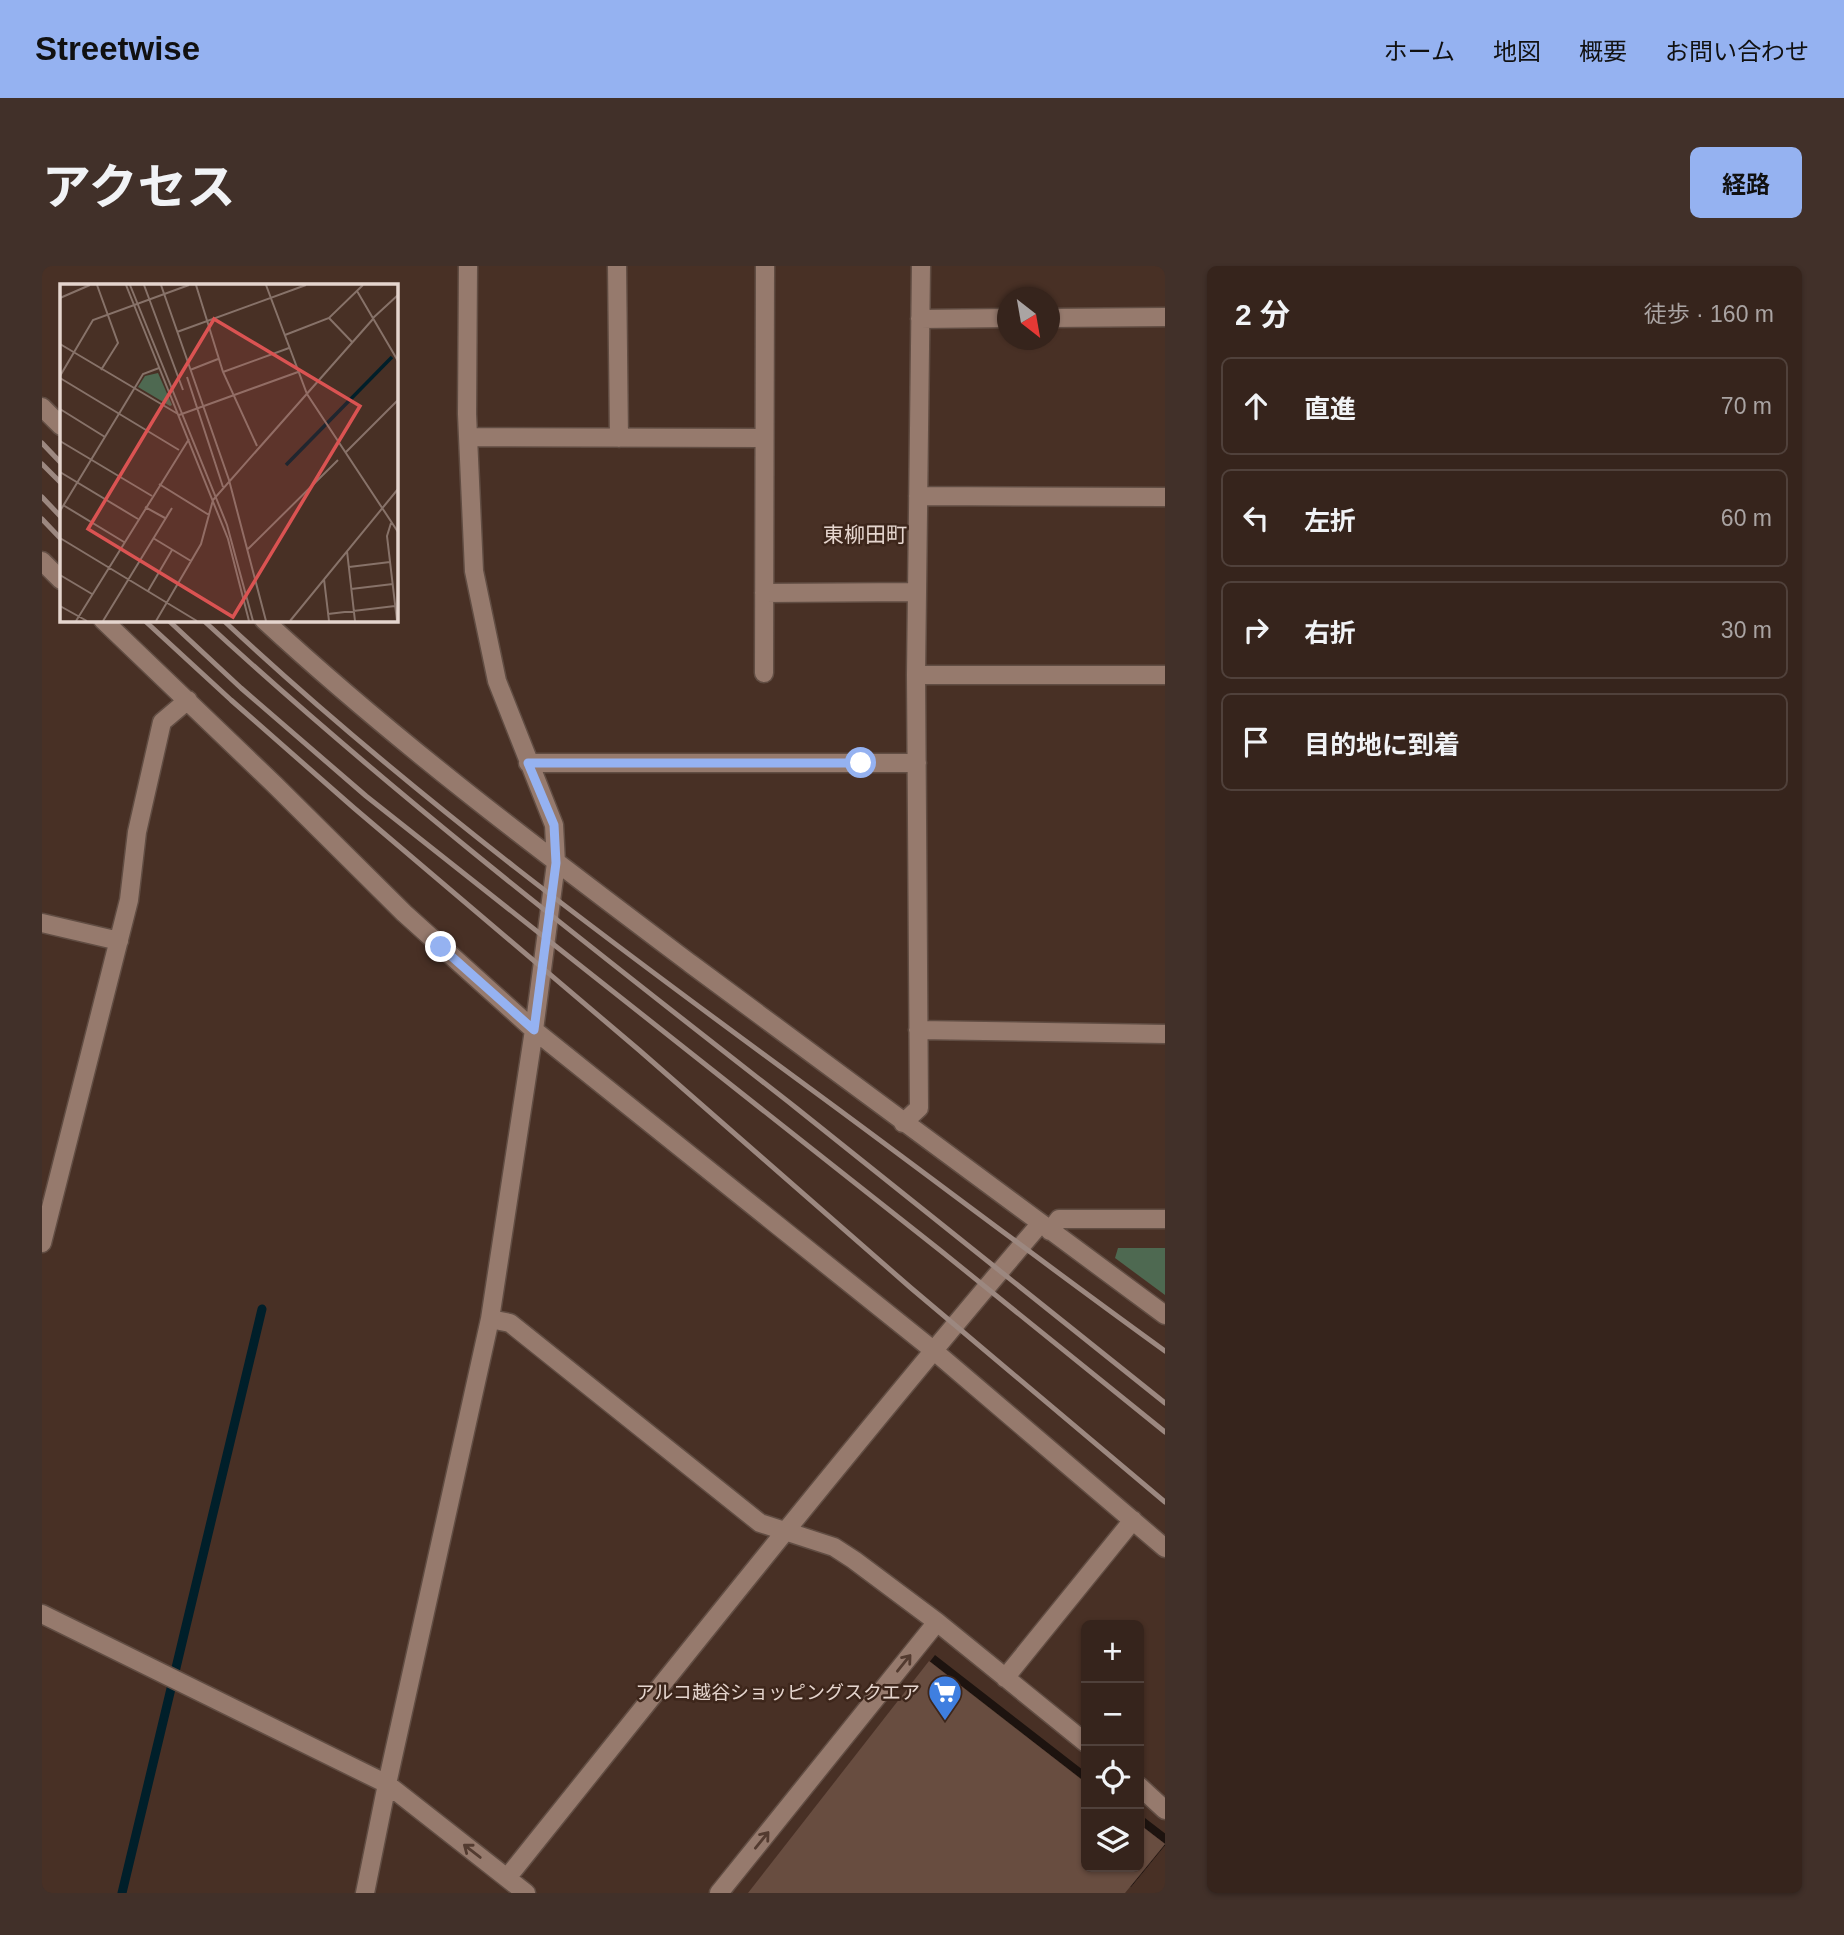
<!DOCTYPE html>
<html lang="ja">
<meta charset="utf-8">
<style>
body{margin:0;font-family:Arial,"Noto Sans JP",sans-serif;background:#413029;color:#f1f3f6}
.controls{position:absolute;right:21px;bottom:21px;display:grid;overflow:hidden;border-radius:10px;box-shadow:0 2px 5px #0004}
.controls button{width:63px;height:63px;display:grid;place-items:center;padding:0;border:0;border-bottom:2px solid #50413b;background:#36241c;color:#f1f3f6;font:35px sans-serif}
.compass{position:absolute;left:955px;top:21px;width:63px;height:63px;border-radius:50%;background:#36241c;box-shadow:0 2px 5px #0004;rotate:149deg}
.stop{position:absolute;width:21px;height:21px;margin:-16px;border:5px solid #95b2f1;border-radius:50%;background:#fff}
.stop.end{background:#95b2f1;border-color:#fff;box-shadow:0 2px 7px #0008}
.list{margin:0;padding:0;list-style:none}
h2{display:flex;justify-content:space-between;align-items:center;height:91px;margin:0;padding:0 28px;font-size:30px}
h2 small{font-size:23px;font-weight:400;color:#aaa4a3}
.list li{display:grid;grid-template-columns:46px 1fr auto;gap:21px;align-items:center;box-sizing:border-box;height:98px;margin:0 14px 14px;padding:0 14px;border:2px solid #50413b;border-radius:10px}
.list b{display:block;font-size:26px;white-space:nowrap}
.list em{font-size:23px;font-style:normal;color:#aaa4a3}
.icon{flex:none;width:38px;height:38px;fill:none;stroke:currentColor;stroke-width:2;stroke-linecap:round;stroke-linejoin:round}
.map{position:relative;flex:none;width:1123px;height:1627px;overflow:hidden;border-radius:10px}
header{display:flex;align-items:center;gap:42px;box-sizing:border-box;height:98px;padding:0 35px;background:#95b2f1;color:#111}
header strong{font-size:33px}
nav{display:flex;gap:38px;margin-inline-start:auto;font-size:24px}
.intro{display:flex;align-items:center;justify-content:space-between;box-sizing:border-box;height:168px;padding:0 42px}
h1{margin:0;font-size:49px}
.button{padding:18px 32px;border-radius:10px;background:#95b2f1;color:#111;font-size:24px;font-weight:700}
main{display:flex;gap:42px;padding:0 42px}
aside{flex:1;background:#36241c;border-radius:10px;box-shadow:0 2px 5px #0004}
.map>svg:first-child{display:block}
</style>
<header>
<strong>Streetwise</strong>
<nav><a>ホーム</a><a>地図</a><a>概要</a><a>お問い合わせ</a></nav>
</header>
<div class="intro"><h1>アクセス</h1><a class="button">経路</a></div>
<main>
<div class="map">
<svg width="1123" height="1627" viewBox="0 0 1123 1627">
<defs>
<filter id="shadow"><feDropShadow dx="6" dy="-6" stdDeviation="0" flood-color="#0009"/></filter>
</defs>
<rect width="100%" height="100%" fill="#483025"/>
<!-- green -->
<path fill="#4e6951" d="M 1076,982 L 1123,982 L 1123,1029 L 1073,992 Z"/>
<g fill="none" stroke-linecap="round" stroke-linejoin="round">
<!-- stream -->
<path stroke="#001f2a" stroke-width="9" d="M 80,1627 L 220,1043"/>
</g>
<!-- building -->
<path fill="#674d41" filter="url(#shadow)" d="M 887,1395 L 1044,1517 L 1044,1601 L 1097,1601 L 1097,1558 L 1123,1578 L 1083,1627 L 706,1627 Z"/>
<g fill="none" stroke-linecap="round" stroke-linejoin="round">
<!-- minor casing -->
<g stroke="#614d43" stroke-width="21">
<path id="minor" d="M 575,0 L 577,172
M 1008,52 L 1123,51
M 878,53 L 966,52
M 0,141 L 19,160
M 426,171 L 721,172
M 876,230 L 1123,231
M 0,295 L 19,314
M 722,327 L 875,326
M 61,354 L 233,519 L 362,647 L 492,764 L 891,1084 L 1123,1282
M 222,354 C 356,478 503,588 649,698 C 806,816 964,933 1123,1049
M 722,407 L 723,0
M 874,409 L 1123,409
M 486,497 L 875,497
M 0,657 L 77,675
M 876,764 L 1123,768
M 861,857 L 877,842 L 874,409 L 879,0
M 1008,965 L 1017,953 L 1123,953
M 0,977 L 87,634 L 95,566 L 120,456 L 146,434
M 448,1053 L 468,1057 L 718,1257 L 792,1281 L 812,1294 L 895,1356 L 1044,1477
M 0,1348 L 345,1518 L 484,1627
M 963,1412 L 1091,1254
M 1097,1520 L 1123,1544
M 465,1612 C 641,1392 816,1172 998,958
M 323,1627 L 345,1518 L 448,1053 L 492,764 L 514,597 L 512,559 L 455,415 L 432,305 L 425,148 L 426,0
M 677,1627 L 895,1356"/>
</g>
<!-- minor -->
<use href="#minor" stroke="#967a6d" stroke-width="18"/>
<!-- rail -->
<path stroke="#9c8880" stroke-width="5" d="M 0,177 L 19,197
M 0,198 L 19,217
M 0,231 L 19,251
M 0,253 L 19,273
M 102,354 L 189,434 L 312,542 L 597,784 L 869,1022 L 1123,1236
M 126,354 L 199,422 L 324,530 L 899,985 L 1123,1166
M 161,354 C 349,527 551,683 753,841 C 877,939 1000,1038 1123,1137
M 181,354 C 367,528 575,681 781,832 C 895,916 1008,1002 1123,1085"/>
</g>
<!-- one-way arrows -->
<defs><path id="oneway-shaft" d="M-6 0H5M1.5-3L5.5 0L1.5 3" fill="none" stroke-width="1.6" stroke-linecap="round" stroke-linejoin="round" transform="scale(1.75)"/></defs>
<g stroke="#533b30">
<use href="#oneway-shaft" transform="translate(862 1397) rotate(-51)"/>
<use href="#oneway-shaft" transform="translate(720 1574) rotate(-51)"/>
<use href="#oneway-shaft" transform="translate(430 1585) rotate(-142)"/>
</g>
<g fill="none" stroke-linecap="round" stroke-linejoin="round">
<!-- route -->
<path stroke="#95b2f1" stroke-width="9" d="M 399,681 L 492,764 L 514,597 L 512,559 L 486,497 L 819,497"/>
</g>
<!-- icons -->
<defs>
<g id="supermarket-pin" transform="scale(1.75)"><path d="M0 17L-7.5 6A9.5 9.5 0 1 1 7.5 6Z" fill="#3f7fe0" stroke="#3d261b"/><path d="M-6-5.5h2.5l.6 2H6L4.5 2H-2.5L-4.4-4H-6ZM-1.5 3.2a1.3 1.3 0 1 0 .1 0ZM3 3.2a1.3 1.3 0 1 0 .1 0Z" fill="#fff"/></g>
</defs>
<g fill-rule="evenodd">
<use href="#supermarket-pin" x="903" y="1426"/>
</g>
<g text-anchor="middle" stroke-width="5" stroke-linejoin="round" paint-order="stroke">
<!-- poi labels -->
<g font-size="19" fill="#e5d5ce" stroke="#3d261b" text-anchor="end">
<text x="878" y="1433">アルコ越谷ショッピングスクエア</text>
</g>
<!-- neighbourhood labels -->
<g font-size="21" fill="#e5d5ce" stroke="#3d261b">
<text x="823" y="276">東柳田町</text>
</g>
</g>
<!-- overview -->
<g transform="translate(18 18)">
<rect width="338" height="338" fill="#483025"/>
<path d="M 98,89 L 112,121 L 110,122 L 78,103 L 85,92 Z" fill="#4e6951"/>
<path fill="none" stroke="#001f2a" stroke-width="3.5" d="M 226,181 L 332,73"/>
<path fill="none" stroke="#877269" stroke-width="2" d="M 37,1 L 58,59 L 41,86M 66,1 L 168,255 L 189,337M 70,1 L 167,241 L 193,337M 84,1 L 123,106M 101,1 L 169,196 L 206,337M 136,1 L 163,88 L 197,162M 206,1 L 247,110 L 338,248M 297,7 L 338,77M 0,14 L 30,1M 269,34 L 293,59M 313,34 L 338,11M 117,48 L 246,1M 225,51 L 269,34 L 303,1M 0,60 L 118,130M 130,86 L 158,75M 163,88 L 229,64M 0,92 L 33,36 L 129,1M 127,93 L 163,203M 0,94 L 119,166M 74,105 L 83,90 L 99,84M 0,125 L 45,153M 119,131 L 238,88M 0,157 L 92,212M 285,169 L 338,116M 0,188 L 78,235M 99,200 L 149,231M 3,221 L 64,258M 85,223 L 105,234M 0,227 L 74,105M 331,239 L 327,252 L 337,337M 0,254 L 137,337M 93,254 L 131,277M 188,265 L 278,176M 287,267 L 295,337M 289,283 L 330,278M 0,291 L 32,310M 264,295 L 269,337M 291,305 L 333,300M 88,307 L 112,266M 0,322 L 27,337M 268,330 L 335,322M 16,337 L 129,155M 43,337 L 112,224M 96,337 L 141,260 L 153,216 L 313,35M 230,337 L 338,205"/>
<path fill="#da5352" fill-opacity="0.15" stroke="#da5352" stroke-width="3.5" d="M 154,35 L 300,122 L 173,333 L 28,245 Z"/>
<rect width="338" height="338" fill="none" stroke="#e5d5ce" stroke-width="3.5"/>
</g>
</svg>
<div class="controls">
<button>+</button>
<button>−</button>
<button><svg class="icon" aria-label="locate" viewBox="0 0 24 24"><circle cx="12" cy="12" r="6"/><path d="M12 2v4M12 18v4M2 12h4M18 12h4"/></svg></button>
<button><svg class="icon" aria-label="layers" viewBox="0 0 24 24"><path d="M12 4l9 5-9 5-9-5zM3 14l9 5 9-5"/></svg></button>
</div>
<svg class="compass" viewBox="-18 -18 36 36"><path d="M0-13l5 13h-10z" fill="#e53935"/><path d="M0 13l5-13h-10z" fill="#aaa4a3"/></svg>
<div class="stop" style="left:819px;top:497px"></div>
<div class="stop end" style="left:399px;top:681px"></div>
</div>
<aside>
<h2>2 分<small>徒歩 · 160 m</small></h2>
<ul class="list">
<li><svg class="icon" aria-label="ahead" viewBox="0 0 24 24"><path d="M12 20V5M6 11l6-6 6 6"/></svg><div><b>直進</b></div><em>70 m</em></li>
<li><svg class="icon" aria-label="left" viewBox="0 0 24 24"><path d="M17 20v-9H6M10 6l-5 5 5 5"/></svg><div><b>左折</b></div><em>60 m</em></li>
<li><svg class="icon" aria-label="right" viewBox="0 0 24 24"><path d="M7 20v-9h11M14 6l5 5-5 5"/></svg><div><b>右折</b></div><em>30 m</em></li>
<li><svg class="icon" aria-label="arrive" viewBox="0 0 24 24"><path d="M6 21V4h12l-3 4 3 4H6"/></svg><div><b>目的地に到着</b></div></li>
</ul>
</aside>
</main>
